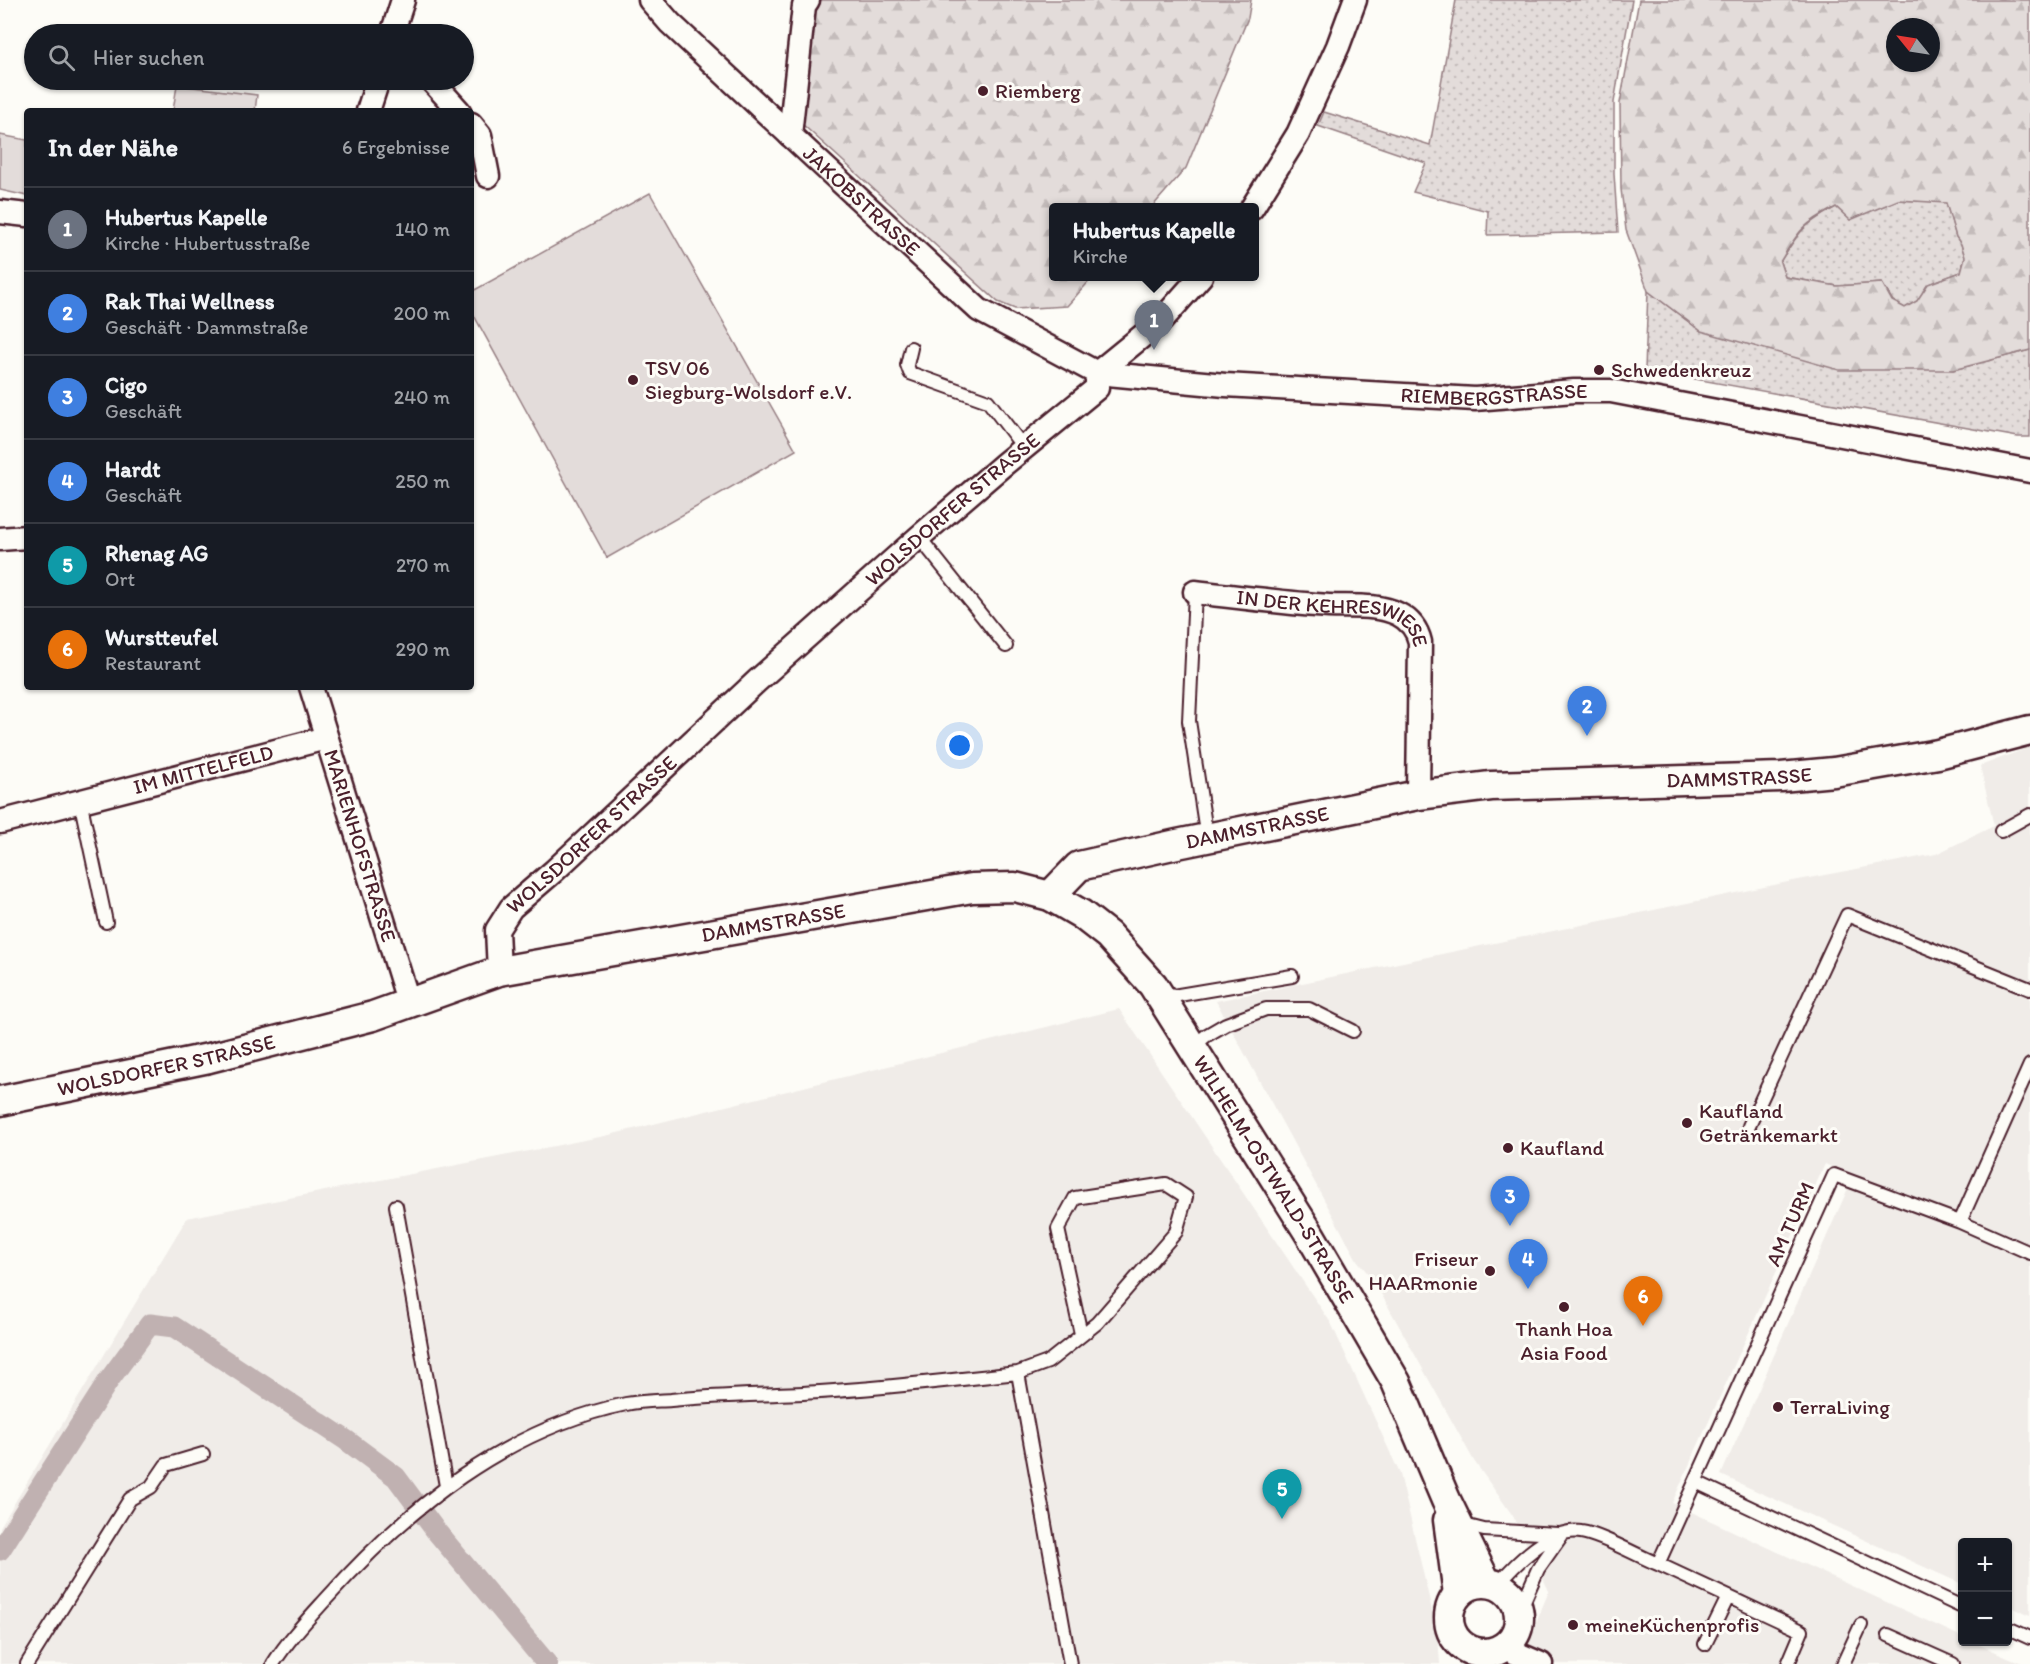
<!DOCTYPE html>
<html lang="de">
<meta charset="utf-8">
<style>
body{margin:0;font-family:Itim,sans-serif;background:#242831;color:#f1f3f6}
.controls{position:absolute;right:18px;bottom:18px;display:grid;overflow:hidden;border-radius:6px;box-shadow:0 2px 4px #0004}
.controls button{width:54px;height:54px;display:grid;place-items:center;padding:0;border:0;border-bottom:2px solid #363941;background:#171b24;color:#f1f3f6;font:30px sans-serif}
.compass{position:absolute;left:1886px;top:18px;width:54px;height:54px;border-radius:50%;background:#171b24;box-shadow:0 2px 4px #0004;rotate:300deg}
.you{position:absolute;left:960px;top:746px;width:21px;height:21px;margin:-15px;border:4px solid #fff;border-radius:50%;background:#1a73e8;box-shadow:0 0 0 9px #1a73e833}
.badge{display:grid;place-items:center;width:39px;height:39px;border-radius:50%;background:#2563eb;color:#fff;font-size:20px;font-weight:700}
.pin{position:absolute;translate:-50% -50px;filter:drop-shadow(0 2px 3px #0008)}
.pin::after{content:'';position:absolute;top:32px;width:21px;height:18px;background:inherit;clip-path:polygon(0 0,100% 0,50% 100%)}
.popup{position:absolute;left:1049px;top:203px;width:210px;height:78px;box-sizing:border-box;display:grid;place-content:center;border-radius:6px;background:#171b24;filter:drop-shadow(0 2px 4px #0005);font-size:20px;white-space:nowrap;color:#9ea1a6}
.popup b{font-size:22px;color:#f1f3f6}
.popup::after{content:'';position:absolute;left:50%;top:100%;margin-left:-12px;border:12px solid transparent;border-top-color:#171b24}
.list{margin:0;padding:0;list-style:none}
h2{display:flex;justify-content:space-between;align-items:center;height:78px;margin:0;padding:0 24px;font-size:26px}
h2 small{font-size:20px;font-weight:400;color:#9ea1a6}
.list li{display:grid;grid-template-columns:39px 1fr auto;gap:18px;align-items:center;box-sizing:border-box;height:84px;padding:0 24px;border-top:2px solid #363941}
.list b{display:block;font-size:22px;white-space:nowrap}
.list p{margin:0;font-size:20px;white-space:nowrap;color:#9ea1a6}
.list em{font-size:20px;font-style:normal;color:#9ea1a6}
.icon{flex:none;width:33px;height:33px;fill:none;stroke:currentColor;stroke-width:2;stroke-linecap:round;stroke-linejoin:round}
.map{position:relative;flex:none;width:2030px;height:1664px;overflow:hidden}
.search{position:absolute;background:#171b24;box-shadow:0 2px 4px #0004;left:24px;top:24px;width:450px;height:66px;display:flex;align-items:center;gap:15px;box-sizing:border-box;padding:0 21px;border-radius:33px;color:#9ea1a6;font-size:22px}
.panel{position:absolute;background:#171b24;box-shadow:0 2px 4px #0004;left:24px;top:108px;width:450px;height:582px;border-radius:6px}
.map>svg:first-child{display:block}
</style>
<div class="map">
<svg width="2030" height="1664" viewBox="0 0 2030 1664">
<defs>
<pattern id="grass-dots" width="8" height="8" patternUnits="userSpaceOnUse" patternTransform="scale(1.5)"><rect width="8" height="8" fill="#e3dcda"/><path d="M2 2h.1M6 6h.1" fill="none" stroke="#c4bcbb" stroke-width="1.8" stroke-linecap="round"/></pattern>
<pattern id="forest-firs" width="22" height="20" patternUnits="userSpaceOnUse" patternTransform="scale(1.5)"><rect width="22" height="20" fill="#e3dcda"/><path d="M5 1l3.5 6h-7zM16 11l3.5 6h-7z" fill="#c4bcbb"/></pattern>
</defs>
<rect width="100%" height="100%" fill="#fdfcf7"/>
<filter id="ink" filterUnits="userSpaceOnUse"><feTurbulence type="fractalNoise" baseFrequency=".0167" numOctaves="2"/><feDisplacementMap in="SourceGraphic" scale="12" xChannelSelector="R" yChannelSelector="G"/><feConvolveMatrix kernelMatrix="1 2 1 2 8 2 1 2 1" color-interpolation-filters="sRGB"/></filter>
<g filter="url(#ink)">
<!-- built -->
<path fill="#f0ece8" d="M 2030,747 L 2030,1616 L 2008,1605 L 2008,1542 L 1962,1542 L 1962,1584 L 1721,1475 L 1853,1177 L 1825,1164 L 1672,1503 L 1962,1637 L 1962,1642 L 1973,1642 L 2024,1664 L 1505,1664 L 1527,1644 L 1549,1591 L 1513,1516 L 1474,1461 L 1374,1281 L 1357,1260 L 1216,1001 L 1793,881 L 1936,854 L 1994,826 L 1980,766 Z
M 1119,1009 L 1331,1323 L 1400,1474 L 1438,1636 L 1440,1664 L 0,1664 L 0,1527 L 187,1218 L 605,1136 Z"/>
<!-- grass -->
<path fill="url(#grass-dots)" stroke="#967e82" stroke-width="1.5" d="M 1456,0 L 1632,0 L 1614,102 L 1614,174 L 1618,232 L 1487,235 L 1488,211 L 1413,192 L 1426,163 L 1318,126 L 1324,112 L 1430,145 Z
M 1898,200 L 1946,202 L 1956,237 L 1961,244 L 1965,257 L 1961,272 L 1928,284 L 1917,301 L 1905,308 L 1893,301 L 1882,283 L 1837,286 L 1785,277 L 1780,262 C 1800,230 1803,225 1836,207 L 1850,219 Z
M 1648,291 L 1701,331 L 1953,370 L 2030,350 L 2030,437 L 2018,437 L 1645,370 Z"/>
<!-- forest -->
<path fill="url(#forest-firs)" stroke="#967e82" stroke-width="1.5" fill-rule="evenodd" d="M 821,0 L 1251,0 L 1248,18 L 1186,168 L 1152,207 L 1054,208 L 1054,276 L 1093,277 L 1067,306 L 1015,309 L 998,302 L 801,123 L 815,10 Z
M 1639,0 L 2030,0 L 2030,350 L 1953,370 L 1839,370 L 1701,331 L 1648,291 L 1626,230 L 1621,189 L 1620,103 ZM 1895,27 L 1931,27 L 1931,63 L 1895,63 ZM 1898,200 L 1946,203 L 1956,237 L 1961,244 L 1965,257 L 1961,272 L 1928,284 L 1917,301 L 1905,308 L 1892,301 L 1882,283 L 1837,286 L 1785,277 L 1780,262 C 1799,230 1803,224 1836,207 L 1850,220 Z"/>
<!-- garden -->
<path fill="#e3dcda" stroke="#967e82" stroke-width="1.5" d="M 177,85 L 257,95 L 255,111 L 173,111 Z
M 0,135 L 27,140 L 27,196 L 0,190 Z
M 650,193 L 796,450 L 607,558 L 471,310 L 471,292 Z"/>
<g fill="none" stroke-linecap="round" stroke-linejoin="round">
<!-- canal -->
<path stroke="#c0b1b1" stroke-width="21" d="M 0,1550 L 109,1380 L 150,1324 L 174,1327 L 346,1440 L 396,1477 L 436,1531 L 547,1664"/>
<!-- service casing -->
<g stroke="#4a1f2b" stroke-width="16">
<path id="service" d="M 911,348 L 907,365 L 910,373 L 988,401 L 1024,448
M 919,537 L 1006,646
M 1195,592 L 1189,721 L 1207,838
M 80,800 L 106,922
M 2001,831 L 2030,815
M 1161,998 L 1292,976
M 1192,1047 L 1207,1035 L 1226,1024 L 1266,1009 L 1309,1009 L 1353,1031
M 1749,1126 L 1847,915 L 2030,989
M 396,1206 L 446,1486
M 1960,1222 L 2030,1065
M 1018,1373 L 1070,1664
M 1696,1482 L 1962,1607
M 1460,1524 L 1484,1530 L 1558,1534
M 1658,1564 L 1802,1631 L 1788,1664
M 1498,1584 C 1515,1564 1551,1527 1581,1532 C 1602,1535 1638,1556 1658,1564 L 1834,1175 L 1960,1222 L 2030,1253
M 1520,1610 L 1538,1569 L 1562,1535
M 2008,1628 L 2030,1638
M 1888,1635 L 1953,1664
M 1705,1644 L 1728,1597
M 27,1664 L 130,1499 L 151,1487 L 166,1465 L 203,1454
M 273,1664 C 288,1640 308,1619 327,1598 C 408,1508 505,1429 626,1404 C 640,1401 656,1401 671,1400 C 720,1395 770,1395 820,1392 C 886,1388 952,1380 1018,1373 L 1048,1362 L 1097,1323 L 1176,1232 L 1186,1197 L 1166,1184 L 1075,1198 L 1058,1229 L 1081,1334
M 1843,1664 L 1861,1625"/>
</g>
<!-- minor casing -->
<g stroke="#4a1f2b" stroke-width="27">
<g id="minor">
<path id="s1" d="M 650,0 L 670,23 L 790,135 L 979,310 L 1097,373 L 1225,385 L 1475,399 L 1574,391 L 1611,391 L 2030,471"/>
<path d="M 392,34 L 403,0"/>
<path d="M 431,80 L 459,111"/>
<path d="M 368,111 L 378,80"/>
<path d="M 471,124 L 480,135 L 488,176"/>
<path d="M 790,135 L 804,6 L 808,0"/>
<path d="M 1252,208 L 1298,134 L 1338,46 L 1355,0"/>
<path d="M 0,212 L 27,215"/>
<path d="M 1097,373 L 1162,320 L 1201,276"/>
<path d="M 0,539 L 27,537"/>
<path id="s2" d="M 1195,592 C 1239,597 1284,603 1329,606 C 1351,607 1378,604 1398,614 C 1410,620 1417,629 1420,642 L 1418,795"/>
<path id="s3" d="M 311,687 L 409,1004"/>
<path id="s4" d="M 0,822 L 326,738"/>
<path id="s5" d="M 499,971 L 497,930 L 511,908 L 554,871 L 757,681 L 919,537 L 1003,465 L 1097,388 L 1097,373"/>
<path d="M 1504,1648 L 1541,1664"/>
</g>
</g>
<!-- tertiary casing -->
<g stroke="#4a1f2b" stroke-width="33">
<g id="tertiary">
<path id="s6" d="M 1050,896 L 1079,866 L 1177,844 L 1418,795 L 1491,786 L 1781,777 L 1834,772 L 1938,754 L 2030,730"/>
<path id="s7" d="M 0,1101 L 209,1058 L 373,1016 L 499,971 L 972,888 L 1015,887 L 1050,896 L 1081,914 L 1108,935 L 1153,985 L 1309,1233 L 1396,1382 L 1446,1500 L 1486,1582"/>
<path d="M 1448,1520 L 1458,1594"/>
<circle cx="1484" cy="1618" r="35"/>
</g>
</g>
<!-- service -->
<use href="#service" stroke="#fdfcf7" stroke-width="12"/>
<!-- minor -->
<use href="#minor" stroke="#fdfcf7" stroke-width="22"/>
<!-- tertiary -->
<use href="#tertiary" stroke="#fdfcf7" stroke-width="28"/>
</g>
</g>
<!-- markers -->
<g fill="#4a1f2b" stroke="#fdfcf7" stroke-width="2">
<circle cx="983" cy="91" r="6"/>
<circle cx="1599" cy="370" r="6"/>
<circle cx="633" cy="380" r="6"/>
<circle cx="1687" cy="1123" r="6"/>
<circle cx="1508" cy="1148" r="6"/>
<circle cx="1490" cy="1271" r="6"/>
<circle cx="1564" cy="1307" r="6"/>
<circle cx="1778" cy="1407" r="6"/>
<circle cx="1573" cy="1625" r="6"/>
</g>
<g text-anchor="middle" stroke-width="6" stroke-linejoin="round" paint-order="stroke">
<!-- poi labels -->
<g font-size="21" fill="#4a1f2b" stroke="#fdfcf7" text-anchor="start">
<text x="995" y="98">Riemberg</text>
<text x="645" y="375">TSV 06<tspan x="645" dy="24">Siegburg-Wolsdorf e.V.</tspan></text>
<text x="1611" y="377">Schwedenkreuz</text>
<text x="1699" y="1118">Kaufland<tspan x="1699" dy="24">Getränkemarkt</tspan></text>
<text x="1520" y="1155">Kaufland</text>
<text x="1478" y="1266" text-anchor="end">Friseur<tspan x="1478" dy="24">HAARmonie</tspan></text>
<text x="1564" y="1336" text-anchor="middle">Thanh Hoa<tspan x="1564" dy="24">Asia Food</tspan></text>
<text x="1790" y="1414">TerraLiving</text>
<text x="1585" y="1632">meineKüchenprofis</text>
</g>
<!-- street labels -->
<g font-size="21" fill="#4a1f2b" stroke="#fdfcf7">
<text dy="7" stroke="none"><textPath href="#s1" startOffset="292">JAKOBSTRASSE</textPath></text>
<text dy="7" stroke="none"><textPath href="#s1" startOffset="984">RIEMBERGSTRASSE</textPath></text>
<text dy="7" stroke="none"><textPath href="#s5" startOffset="662">WOLSDORFER STRASSE</textPath></text>
<text dy="7" stroke="none"><textPath href="#s2" startOffset="144">IN DER KEHRESWIESE</textPath></text>
<text dy="7" stroke="none"><textPath href="#s4" startOffset="210">IM MITTELFELD</textPath></text>
<text dy="7" stroke="none"><textPath href="#s6" startOffset="710">DAMMSTRASSE</textPath></text>
<text dy="7" stroke="none"><textPath href="#s6" startOffset="224">DAMMSTRASSE</textPath></text>
<text dy="7" stroke="none"><textPath href="#s5" startOffset="176">WOLSDORFER STRASSE</textPath></text>
<text dy="7" stroke="none"><textPath href="#s3" startOffset="166">MARIENHOFSTRASSE</textPath></text>
<text dy="7" stroke="none"><textPath href="#s7" startOffset="795">DAMMSTRASSE</textPath></text>
<text dy="7" stroke="none"><textPath href="#s7" startOffset="170">WOLSDORFER STRASSE</textPath></text>
<text dy="7" stroke="none"><textPath href="#s7" startOffset="1442">WILHELM-OSTWALD-STRASSE</textPath></text>
<text transform="translate(1790 1224) rotate(-66)" y="7">AM TURM</text>
</g>
</g>
</svg>
<div class="controls">
<button>+</button>
<button>−</button>
</div>
<svg class="compass" viewBox="-18 -18 36 36"><path d="M0-13l5 13h-10z" fill="#e53935"/><path d="M0 13l5-13h-10z" fill="#9ea1a6"/></svg>
<div class="you"></div>
<div class="pin badge" style="left:1154px;top:350px;background:#6b7280">1</div>
<div class="popup"><b>Hubertus Kapelle</b>Kirche</div>
<div class="pin badge" style="left:1587px;top:736px;background:#3f7fe0">2</div>
<div class="pin badge" style="left:1510px;top:1226px;background:#3f7fe0">3</div>
<div class="pin badge" style="left:1528px;top:1289px;background:#3f7fe0">4</div>
<div class="pin badge" style="left:1282px;top:1519px;background:#0f9aa8">5</div>
<div class="pin badge" style="left:1643px;top:1326px;background:#e8710a">6</div>
<div class="search"><svg class="icon" aria-label="search" viewBox="0 0 24 24"><circle cx="10" cy="10" r="6"/><path d="M15 15l6 6"/></svg>Hier suchen</div>
<section class="panel">
<h2>In der Nähe<small>6 Ergebnisse</small></h2>
<ul class="list">
<li><span class="badge" style="background:#6b7280">1</span><div><b>Hubertus Kapelle</b><p>Kirche · Hubertusstraße</p></div><em>140 m</em></li>
<li><span class="badge" style="background:#3f7fe0">2</span><div><b>Rak Thai Wellness</b><p>Geschäft · Dammstraße</p></div><em>200 m</em></li>
<li><span class="badge" style="background:#3f7fe0">3</span><div><b>Cigo</b><p>Geschäft</p></div><em>240 m</em></li>
<li><span class="badge" style="background:#3f7fe0">4</span><div><b>Hardt</b><p>Geschäft</p></div><em>250 m</em></li>
<li><span class="badge" style="background:#0f9aa8">5</span><div><b>Rhenag AG</b><p>Ort</p></div><em>270 m</em></li>
<li><span class="badge" style="background:#e8710a">6</span><div><b>Wurstteufel</b><p>Restaurant</p></div><em>290 m</em></li>
</ul>
</section>
</div>
